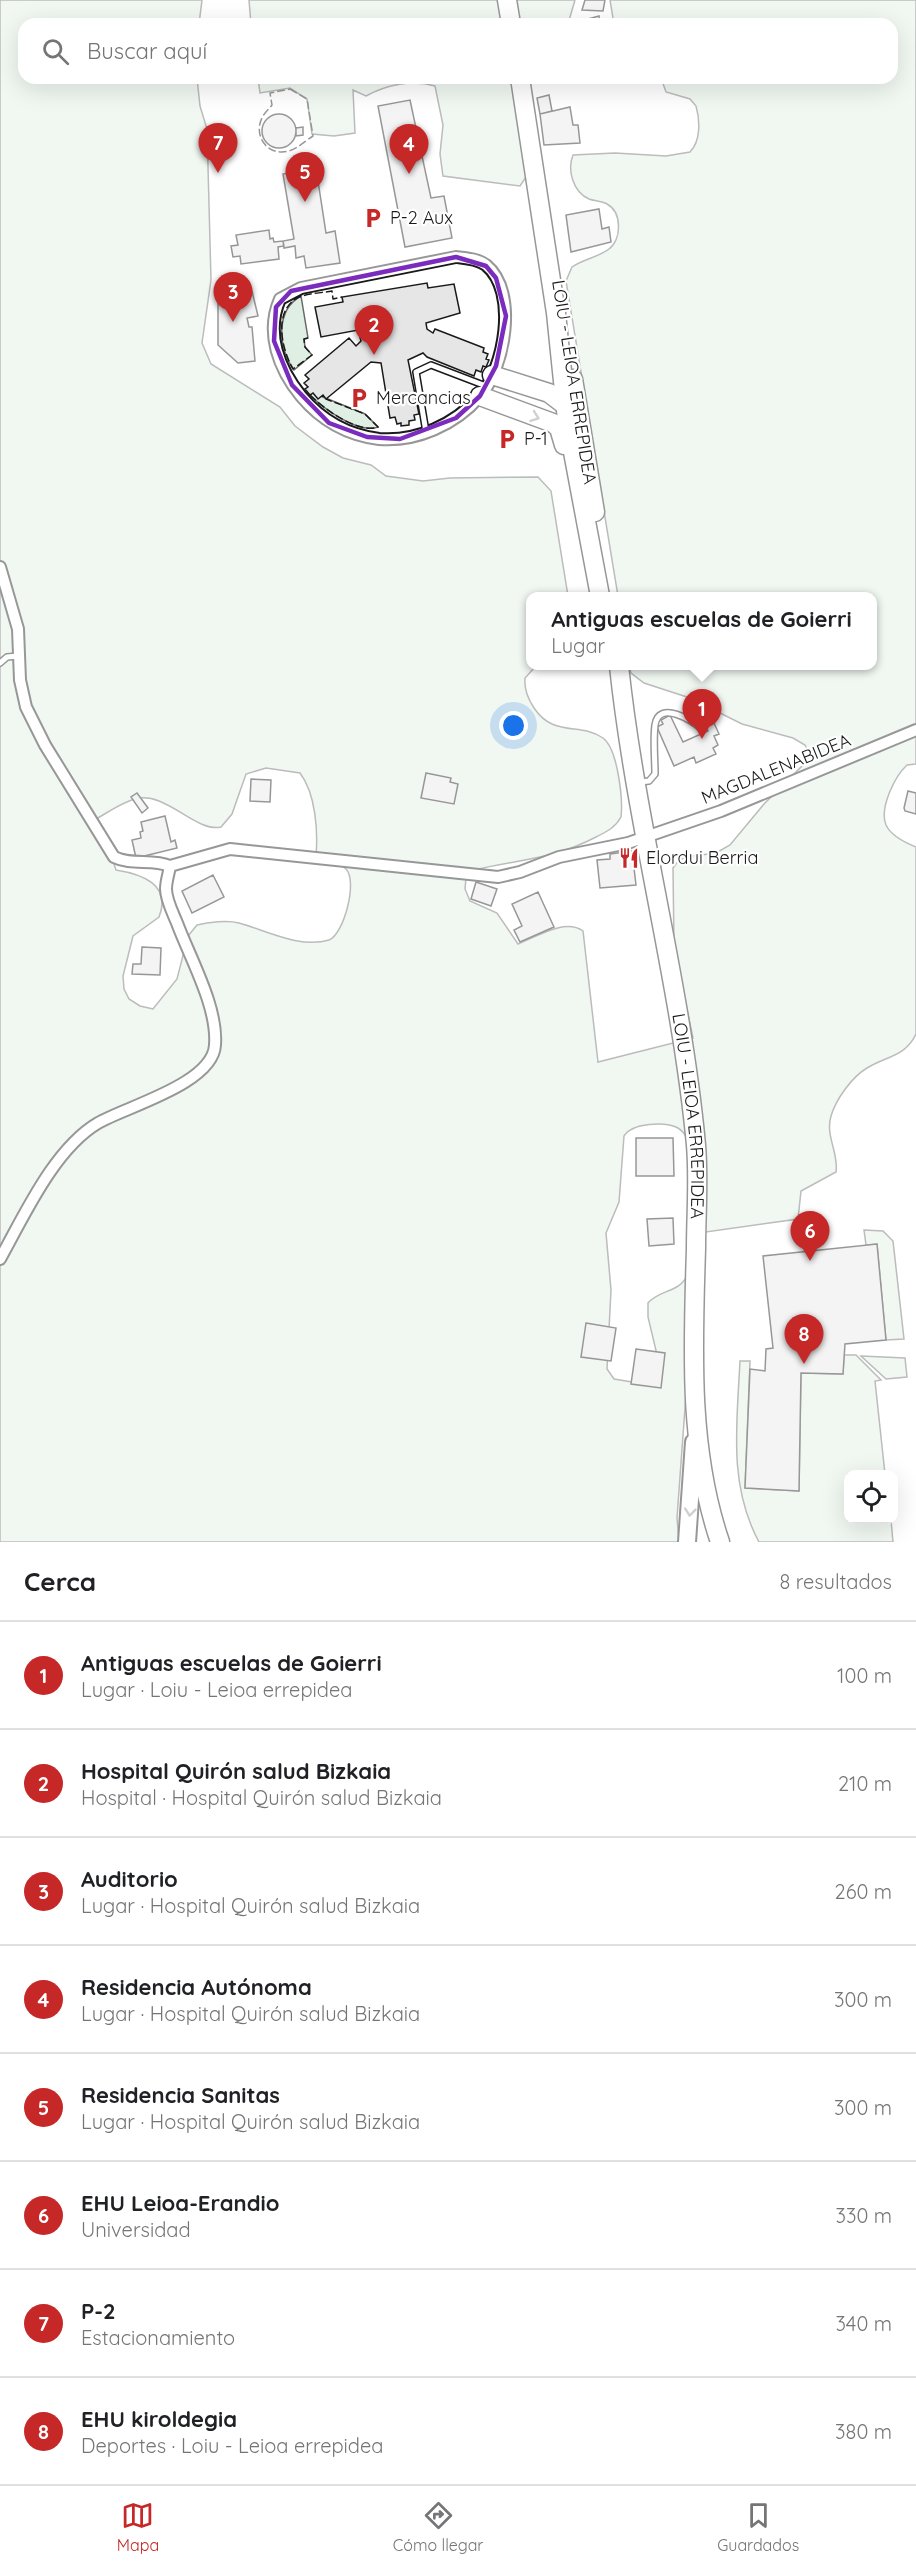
<!DOCTYPE html>
<html lang="es">
<meta charset="utf-8">
<style>
body{margin:0;font-family:Quicksand,sans-serif;background:#f2f2f2;color:#202124}
.controls{position:absolute;right:18px;bottom:18px;display:grid;overflow:hidden;border-radius:12px;box-shadow:0 6px 24px #0002}
.controls button{width:54px;height:54px;display:grid;place-items:center;padding:0;border:0;border-bottom:2px solid #e0e0e0;background:#fff;color:#202124;font:30px sans-serif}
.you{position:absolute;left:514px;top:726px;width:21px;height:21px;margin:-15px;border:4px solid #fff;border-radius:50%;background:#1a73e8;box-shadow:0 0 0 9px #1a73e833}
.badge{display:grid;place-items:center;width:39px;height:39px;border-radius:50%;background:#c62828;color:#fff;font-size:20px;font-weight:700}
.pin{position:absolute;translate:-50% -50px;filter:drop-shadow(0 2px 3px #0008)}
.pin::after{content:'';position:absolute;top:32px;width:21px;height:18px;background:inherit;clip-path:polygon(0 0,100% 0,50% 100%)}
.popup{position:absolute;left:526px;top:592px;width:351px;height:78px;box-sizing:border-box;display:grid;place-content:center;border-radius:12px;background:#fff;filter:drop-shadow(0 2px 4px #0005);font-size:20px;white-space:nowrap;color:#757577}
.popup b{font-size:22px;color:#202124}
.popup::after{content:'';position:absolute;left:50%;top:100%;margin-left:-12px;border:12px solid transparent;border-top-color:#fff}
.list{margin:0;padding:0;list-style:none}
h2{display:flex;justify-content:space-between;align-items:center;height:78px;margin:0;padding:0 24px;font-size:26px}
h2 small{font-size:20px;font-weight:400;color:#757577}
.list li{display:grid;grid-template-columns:39px 1fr auto;gap:18px;align-items:center;box-sizing:border-box;height:108px;padding:0 24px;border-top:2px solid #e0e0e0}
.list b{display:block;font-size:22px;white-space:nowrap}
.list p{margin:0;font-size:20px;white-space:nowrap;color:#757577}
.list em{font-size:20px;font-style:normal;color:#757577}
.icon{flex:none;width:33px;height:33px;fill:none;stroke:currentColor;stroke-width:2;stroke-linecap:round;stroke-linejoin:round}
.map{position:relative;flex:none;width:916px;height:1542px;overflow:hidden}
.search{position:absolute;background:#fff;box-shadow:0 6px 24px #0002;left:18px;right:18px;top:18px;height:66px;display:flex;align-items:center;gap:15px;box-sizing:border-box;padding:0 21px;border-radius:18px;color:#757577;font-size:22px}
.sheet{height:942px;background:#fff}
nav{display:flex;justify-content:space-around;align-items:center;box-sizing:border-box;height:84px;border-top:2px solid #e0e0e0;background:#fff;font-size:16px;color:#757577}
nav a{display:grid;justify-items:center;gap:3px}
nav .on{color:#c62828}
.map>svg:first-child{display:block}
</style>
<div class="map">
<svg width="916" height="1542" viewBox="0 0 916 1542">
<rect width="100%" height="100%" fill="#fff"/>
<!-- green -->
<path fill="#e0efe3" stroke="#6a6a6a" stroke-width="1.5" fill-rule="evenodd" d="M 0,0 L 202,0 L 199,24 L 24,24 L 24,78 L 197,78 L 200,106 L 207,129 L 211,280 L 202,343 L 211,364 L 280,407 L 295,426 L 323,447 L 343,458 L 371,465 L 386,476 L 423,481 L 450,478 L 538,477 L 551,491 L 568,596 L 531,596 L 531,666 L 536,666 L 525,678 C 524,689 528,699 534,708 C 554,738 580,722 603,738 C 618,749 623,800 621,817 C 615,828 606,832 596,837 C 552,860 519,859 474,870 L 466,878 L 465,889 L 470,901 L 497,913 L 518,944 C 536,937 565,918 583,931 L 598,1062 L 693,1038 L 674,947 L 673,868 L 679,860 L 686,857 L 716,853 L 730,845 L 764,804 L 804,764 L 809,753 L 805,745 L 793,738 L 742,724 L 690,698 L 644,683 L 631,673 L 629,666 L 873,666 L 873,596 L 618,596 L 566,281 L 572,267 C 583,259 599,257 609,249 C 622,239 622,212 607,204 C 601,201 594,201 589,199 C 573,192 567,170 573,155 L 615,153 L 666,156 L 690,152 C 701,141 700,120 696,106 L 690,99 L 666,92 L 661,78 L 892,78 L 892,24 L 614,24 L 610,0 L 916,0 L 916,764 L 907,765 C 895,776 879,808 886,825 C 891,836 906,843 916,847 L 916,1034 C 905,1057 886,1056 867,1068 C 852,1077 836,1099 831,1116 C 825,1136 839,1153 836,1172 L 801,1191 L 798,1219 L 692,1234 L 690,1143 C 687,1138 685,1132 678,1128 C 665,1121 632,1123 624,1136 L 619,1202 L 606,1233 L 611,1290 L 607,1369 L 614,1379 L 644,1384 L 659,1363 L 648,1317 L 648,1303 C 660,1289 680,1293 688,1274 L 686,1394 L 677,1518 L 679,1542 L 0,1542 ZM 266,768 L 300,773 C 316,794 318,832 316,856 C 325,860 339,862 346,869 C 358,881 344,934 329,940 C 300,949 265,930 239,923 C 228,920 208,922 197,925 L 188,936 L 177,979 L 153,1009 L 140,1006 L 129,999 L 124,989 L 123,976 L 133,936 L 159,917 C 172,884 141,874 116,870 L 104,834 L 98,828 L 98,818 C 108,812 123,802 135,799 C 165,790 196,833 221,827 L 232,814 L 246,774 Z
M 249,0 L 575,0 L 568,24 L 251,24 Z
M 258,78 L 529,78 L 526,90 L 526,177 L 520,186 L 443,176 L 440,154 L 443,125 L 435,86 C 412,79 386,85 366,96 L 353,90 L 355,133 L 334,136 L 312,134 L 307,99 L 290,88 L 260,93 Z
M 301,296 L 308,338 L 304,339 L 305,347 L 312,355 L 294,370 C 278,349 275,310 301,296 Z
M 313,393 L 365,414 L 378,427 C 358,434 324,409 310,395 Z
M 864,1230 L 883,1231 L 893,1241 L 904,1339 L 886,1340 L 877,1244 L 866,1245 Z
M 844,1355 L 856,1355 L 881,1380 L 875,1381 L 885,1474 L 848,1474 L 848,1520 L 891,1520 L 893,1542 L 759,1542 C 728,1485 737,1423 740,1361 L 750,1361 L 745,1488 L 799,1491 L 801,1373 L 843,1374 Z
M 861,1356 L 905,1358 L 907,1377 L 886,1379 Z"/>
<!-- building -->
<path fill="#e6e6e6" stroke="#1a1a1a" stroke-width="1.5" d="M 585,0 L 605,0 L 603,11 L 582,10 Z
M 599,16 L 600,24 L 570,24 Z
M 549,95 L 552,111 L 540,114 L 537,98 Z
M 410,100 L 431,198 L 444,196 L 452,238 L 405,247 L 378,106 Z
M 570,107 L 573,125 L 578,125 L 580,143 L 544,145 L 540,114 Z
M262 131a17 17 0 1 1 34 0a17 17 0 1 1-34 0Z
M 303,127 L 303,135 L 296,136 L 296,128 Z
M 316,168 L 326,233 L 335,231 L 340,263 L 306,268 L 304,256 L 296,258 L 295,246 L 284,248 L 283,241 L 294,239 L 283,174 Z
M 599,209 L 602,229 L 609,227 L 611,242 L 571,252 L 566,215 Z
M 269,230 L 270,239 L 273,238 L 274,242 L 283,241 L 284,246 L 278,247 L 279,259 L 241,264 L 240,256 L 233,257 L 231,246 L 238,245 L 236,235 Z
M 427,283 L 428,288 L 454,284 L 460,313 L 426,323 L 427,329 L 433,333 L 435,329 L 484,348 L 483,352 L 488,354 L 486,359 L 489,360 L 486,367 L 483,366 L 481,372 L 476,370 L 474,376 L 427,357 L 423,353 L 408,360 L 419,414 L 414,415 L 415,420 L 409,421 L 409,425 L 401,426 L 401,423 L 397,424 L 395,417 L 390,418 L 381,363 L 371,362 L 326,399 L 323,395 L 318,399 L 313,393 L 310,395 L 305,389 L 308,387 L 304,383 L 309,379 L 305,375 L 349,338 L 356,346 L 361,341 L 358,330 L 321,337 L 315,307 L 343,302 L 342,297 Z
M 252,291 L 258,316 L 247,318 L 249,327 L 252,327 L 255,361 L 238,363 L 218,345 L 218,296 Z
M 670,715 L 683,742 L 708,731 L 706,727 L 714,723 L 719,734 L 714,736 L 718,745 L 713,748 L 716,754 L 696,763 L 694,757 L 674,766 L 657,727 L 663,724 L 661,720 Z
M 426,773 L 451,778 L 450,782 L 458,784 L 454,804 L 421,798 Z
M 251,779 L 271,780 L 270,802 L 250,801 Z
M 908,791 L 916,793 L 916,814 L 905,811 L 904,808 Z
M 137,793 L 148,808 L 142,813 L 131,797 Z
M 165,816 L 171,842 L 175,840 L 177,848 L 136,858 L 132,840 L 141,838 L 140,832 L 143,831 L 141,822 Z
M 632,851 L 636,885 L 600,888 L 597,860 L 610,859 L 610,854 Z
M 213,875 L 224,897 L 192,913 L 182,891 Z
M 476,882 L 497,889 L 491,906 L 471,899 Z
M 538,892 L 554,927 L 520,942 L 514,930 L 522,926 L 512,904 Z
M 142,947 L 161,948 L 160,975 L 132,974 L 133,964 L 141,964 Z
M 636,1138 L 673,1138 L 674,1176 L 636,1176 Z
M 673,1218 L 674,1244 L 649,1246 L 647,1219 Z
M 877,1244 L 886,1340 L 845,1344 L 843,1374 L 801,1373 L 799,1491 L 745,1488 L 750,1369 L 765,1371 L 766,1349 L 773,1348 L 763,1256 Z
M 586,1323 L 616,1328 L 611,1361 L 581,1357 Z
M 636,1349 L 665,1353 L 661,1388 L 631,1384 Z"/>
<g fill="none" stroke-linecap="round" stroke-linejoin="round">
<!-- lane casing -->
<g stroke="#1a1a1a" stroke-width="8">
<path id="lane" d="M 426,432 L 416,372 L 431,365 L 486,386
M 0,663 L 7,657 L 18,656
M 639,782 L 649,781 L 655,774 C 655,759 653,741 655,725 C 659,699 693,721 703,730"/>
</g>
<!-- street casing -->
<g stroke="#1a1a1a" stroke-width="14">
<path id="street" d="M 456,257 C 466,258 478,259 486,265 C 519,292 504,369 480,396 C 455,425 416,442 379,439 C 347,435 321,420 301,396 C 279,369 265,333 280,299 L 301,288 Z
M 0,567 L 18,629 L 20,680 L 26,707 L 45,745 L 114,857 C 132,866 152,858 170,866
M 170,866 L 230,849 L 498,877 L 520,872 L 559,857 L 628,843 L 721,811 L 916,730
M 0,1259 C 24,1216 54,1149 98,1123 C 125,1107 213,1084 215,1045 C 218,1007 190,958 177,923 C 173,913 166,900 166,889 C 166,881 169,873 170,866"/>
</g>
<!-- secondary casing -->
<g stroke="#1a1a1a" stroke-width="20">
<path id="secondary" d="M 687,1542 L 694,1442"/>
</g>
<!-- primary casing -->
<g stroke="#1a1a1a" stroke-width="21">
<g id="primary">
<path d="M 507,0 L 511,24"/>
<path d="M 520,78 L 556,313 L 567,420 L 600,596"/>
<path d="M 492,375 L 549,393 L 570,409"/>
<path d="M 573,379 L 595,512"/>
<path d="M 480,396 L 553,423 L 559,428 L 564,445"/>
<path id="s1" d="M 619,666 C 636,826 681,984 696,1145 C 699,1180 696,1215 696,1249 C 693,1347 688,1448 720,1542"/>
</g>
</g>
<!-- lane -->
<use href="#lane" stroke="#fff" stroke-width="5"/>
<!-- street -->
<use href="#street" stroke="#fff" stroke-width="10"/>
<!-- secondary -->
<use href="#secondary" stroke="#fff" stroke-width="16"/>
<!-- primary -->
<use href="#primary" stroke="#fff" stroke-width="18"/>
<!-- fence -->
<path stroke="#1a1a1a" stroke-width="1.5" stroke-dasharray="8 3" stroke-linecap="butt" d="M 290,89 L 307,99 L 313,136 C 305,141 297,149 289,151 C 267,157 252,135 263,116 C 265,112 269,109 272,105 L 270,93 Z
M 308,338 L 304,339 L 305,347 L 312,355 L 293,369 C 282,350 272,310 299,297 C 309,293 322,293 332,291 L 333,299 L 342,297
M 310,395 C 324,409 358,434 378,427 L 365,414 L 326,399"/>
</g>
<!-- one-way arrows -->
<defs><path id="oneway-chevron" d="M-2-3.5L2.5 0L-2 3.5" fill="none" stroke-width="1.6" stroke-linecap="round" stroke-linejoin="round" transform="scale(1.5)"/></defs>
<g stroke="#989898">
<use href="#oneway-chevron" transform="translate(535 417) rotate(20)"/>
<use href="#oneway-chevron" transform="translate(690 1512) rotate(96)"/>
</g>
<!-- marked area -->
<path d="M0 0H916V1542H0ZM 456,257 L 486,266 L 496,278 L 506,316 L 496,366 L 480,396 L 456,418 L 400,439 L 367,437 L 329,423 L 292,385 L 274,341 L 276,307 L 291,291 Z" fill="#fff" fill-opacity=".55" fill-rule="evenodd"/>
<path fill="none" stroke="#7b2cbf" stroke-width="4.5" stroke-linejoin="round" d="M 456,257 L 486,266 L 496,278 L 506,316 L 496,366 L 480,396 L 456,418 L 400,439 L 367,437 L 329,423 L 292,385 L 274,341 L 276,307 L 291,291 Z"/>
<!-- icons -->
<defs>
<g id="parking-bare" transform="scale(1.62)"><path d="M-3.5-5.5H1a3.5 3.5 0 0 1 0 7H-1V5.5H-3.5ZM-1-3.4V-.6H.8a1.4 1.4 0 0 0 0-2.8Z" fill="#c62828" stroke="#fff" stroke-width="2.5" paint-order="stroke"/></g>
<g id="restaurant-bare" transform="scale(1.62)"><path d="M-5-6h1v4h1v-4h1v4h1v-4h1v5L-1.5 .5V6h-2V.5L-5-1ZM5-6V6H3V1.5H1.5Q1.5-4 5-6Z" fill="#c62828" stroke="#fff" stroke-width="2.5" paint-order="stroke"/></g>
</defs>
<g fill-rule="evenodd">
<use href="#parking-bare" x="373" y="218"/>
<use href="#parking-bare" x="359" y="398"/>
<use href="#parking-bare" x="507" y="439"/>
<use href="#restaurant-bare" x="629" y="858"/>
</g>
<g text-anchor="middle" stroke-width="4.5" stroke-linejoin="round" paint-order="stroke">
<!-- poi labels -->
<g font-size="18" fill="#1a1a1a" stroke="#fff" text-anchor="start">
<text x="390" y="224">P-2 Aux</text>
<text x="376" y="404">Mercancias</text>
<text x="524" y="445">P-1</text>
<text x="646" y="864">Elordui Berria</text>
</g>
<!-- street labels -->
<g font-size="18" fill="#1a1a1a" stroke="#fff">
<text transform="translate(574 382) rotate(81)" y="6">LOIU - LEIOA ERREPIDEA</text>
<text transform="translate(776 769) rotate(-22)" y="6">MAGDALENABIDEA</text>
<text dy="6" stroke="none"><textPath href="#s1" startOffset="456">LOIU - LEIOA ERREPIDEA</textPath></text>
</g>
</g>
</svg>
<div class="controls">
<button><svg class="icon" aria-label="locate" viewBox="0 0 24 24"><circle cx="12" cy="12" r="6"/><path d="M12 2v4M12 18v4M2 12h4M18 12h4"/></svg></button>
</div>
<div class="you"></div>
<div class="pin badge" style="left:702px;top:739px">1</div>
<div class="popup"><b>Antiguas escuelas de Goierri</b>Lugar</div>
<div class="pin badge" style="left:374px;top:355px">2</div>
<div class="pin badge" style="left:233px;top:322px">3</div>
<div class="pin badge" style="left:409px;top:174px">4</div>
<div class="pin badge" style="left:305px;top:202px">5</div>
<div class="pin badge" style="left:810px;top:1261px">6</div>
<div class="pin badge" style="left:218px;top:173px">7</div>
<div class="pin badge" style="left:804px;top:1364px">8</div>
<div class="search"><svg class="icon" aria-label="search" viewBox="0 0 24 24"><circle cx="10" cy="10" r="6"/><path d="M15 15l6 6"/></svg>Buscar aquí</div>
</div>
<section class="sheet">
<h2>Cerca<small>8 resultados</small></h2>
<ul class="list">
<li><span class="badge">1</span><div><b>Antiguas escuelas de Goierri</b><p>Lugar · Loiu - Leioa errepidea</p></div><em>100 m</em></li>
<li><span class="badge">2</span><div><b>Hospital Quirón salud Bizkaia</b><p>Hospital · Hospital Quirón salud Bizkaia</p></div><em>210 m</em></li>
<li><span class="badge">3</span><div><b>Auditorio</b><p>Lugar · Hospital Quirón salud Bizkaia</p></div><em>260 m</em></li>
<li><span class="badge">4</span><div><b>Residencia Autónoma</b><p>Lugar · Hospital Quirón salud Bizkaia</p></div><em>300 m</em></li>
<li><span class="badge">5</span><div><b>Residencia Sanitas</b><p>Lugar · Hospital Quirón salud Bizkaia</p></div><em>300 m</em></li>
<li><span class="badge">6</span><div><b>EHU Leioa-Erandio</b><p>Universidad</p></div><em>330 m</em></li>
<li><span class="badge">7</span><div><b>P-2</b><p>Estacionamiento</p></div><em>340 m</em></li>
<li><span class="badge">8</span><div><b>EHU kiroldegia</b><p>Deportes · Loiu - Leioa errepidea</p></div><em>380 m</em></li>
</ul>
</section>
<nav>
<a class="on"><svg class="icon" aria-label="map" viewBox="0 0 24 24"><path d="M3 6l6-2 6 2 6-2v14l-6 2-6-2-6 2zM9 4v14M15 6v14"/></svg>Mapa</a>
<a><svg class="icon" aria-label="directions" viewBox="0 0 24 24"><path d="M12 3l9 9-9 9-9-9zM9 14v-3h6M13 9l2 2-2 2"/></svg>Cómo llegar</a>
<a><svg class="icon" aria-label="saved" viewBox="0 0 24 24"><path d="M7 4h10v16l-5-4-5 4z"/></svg>Guardados</a>
</nav>
